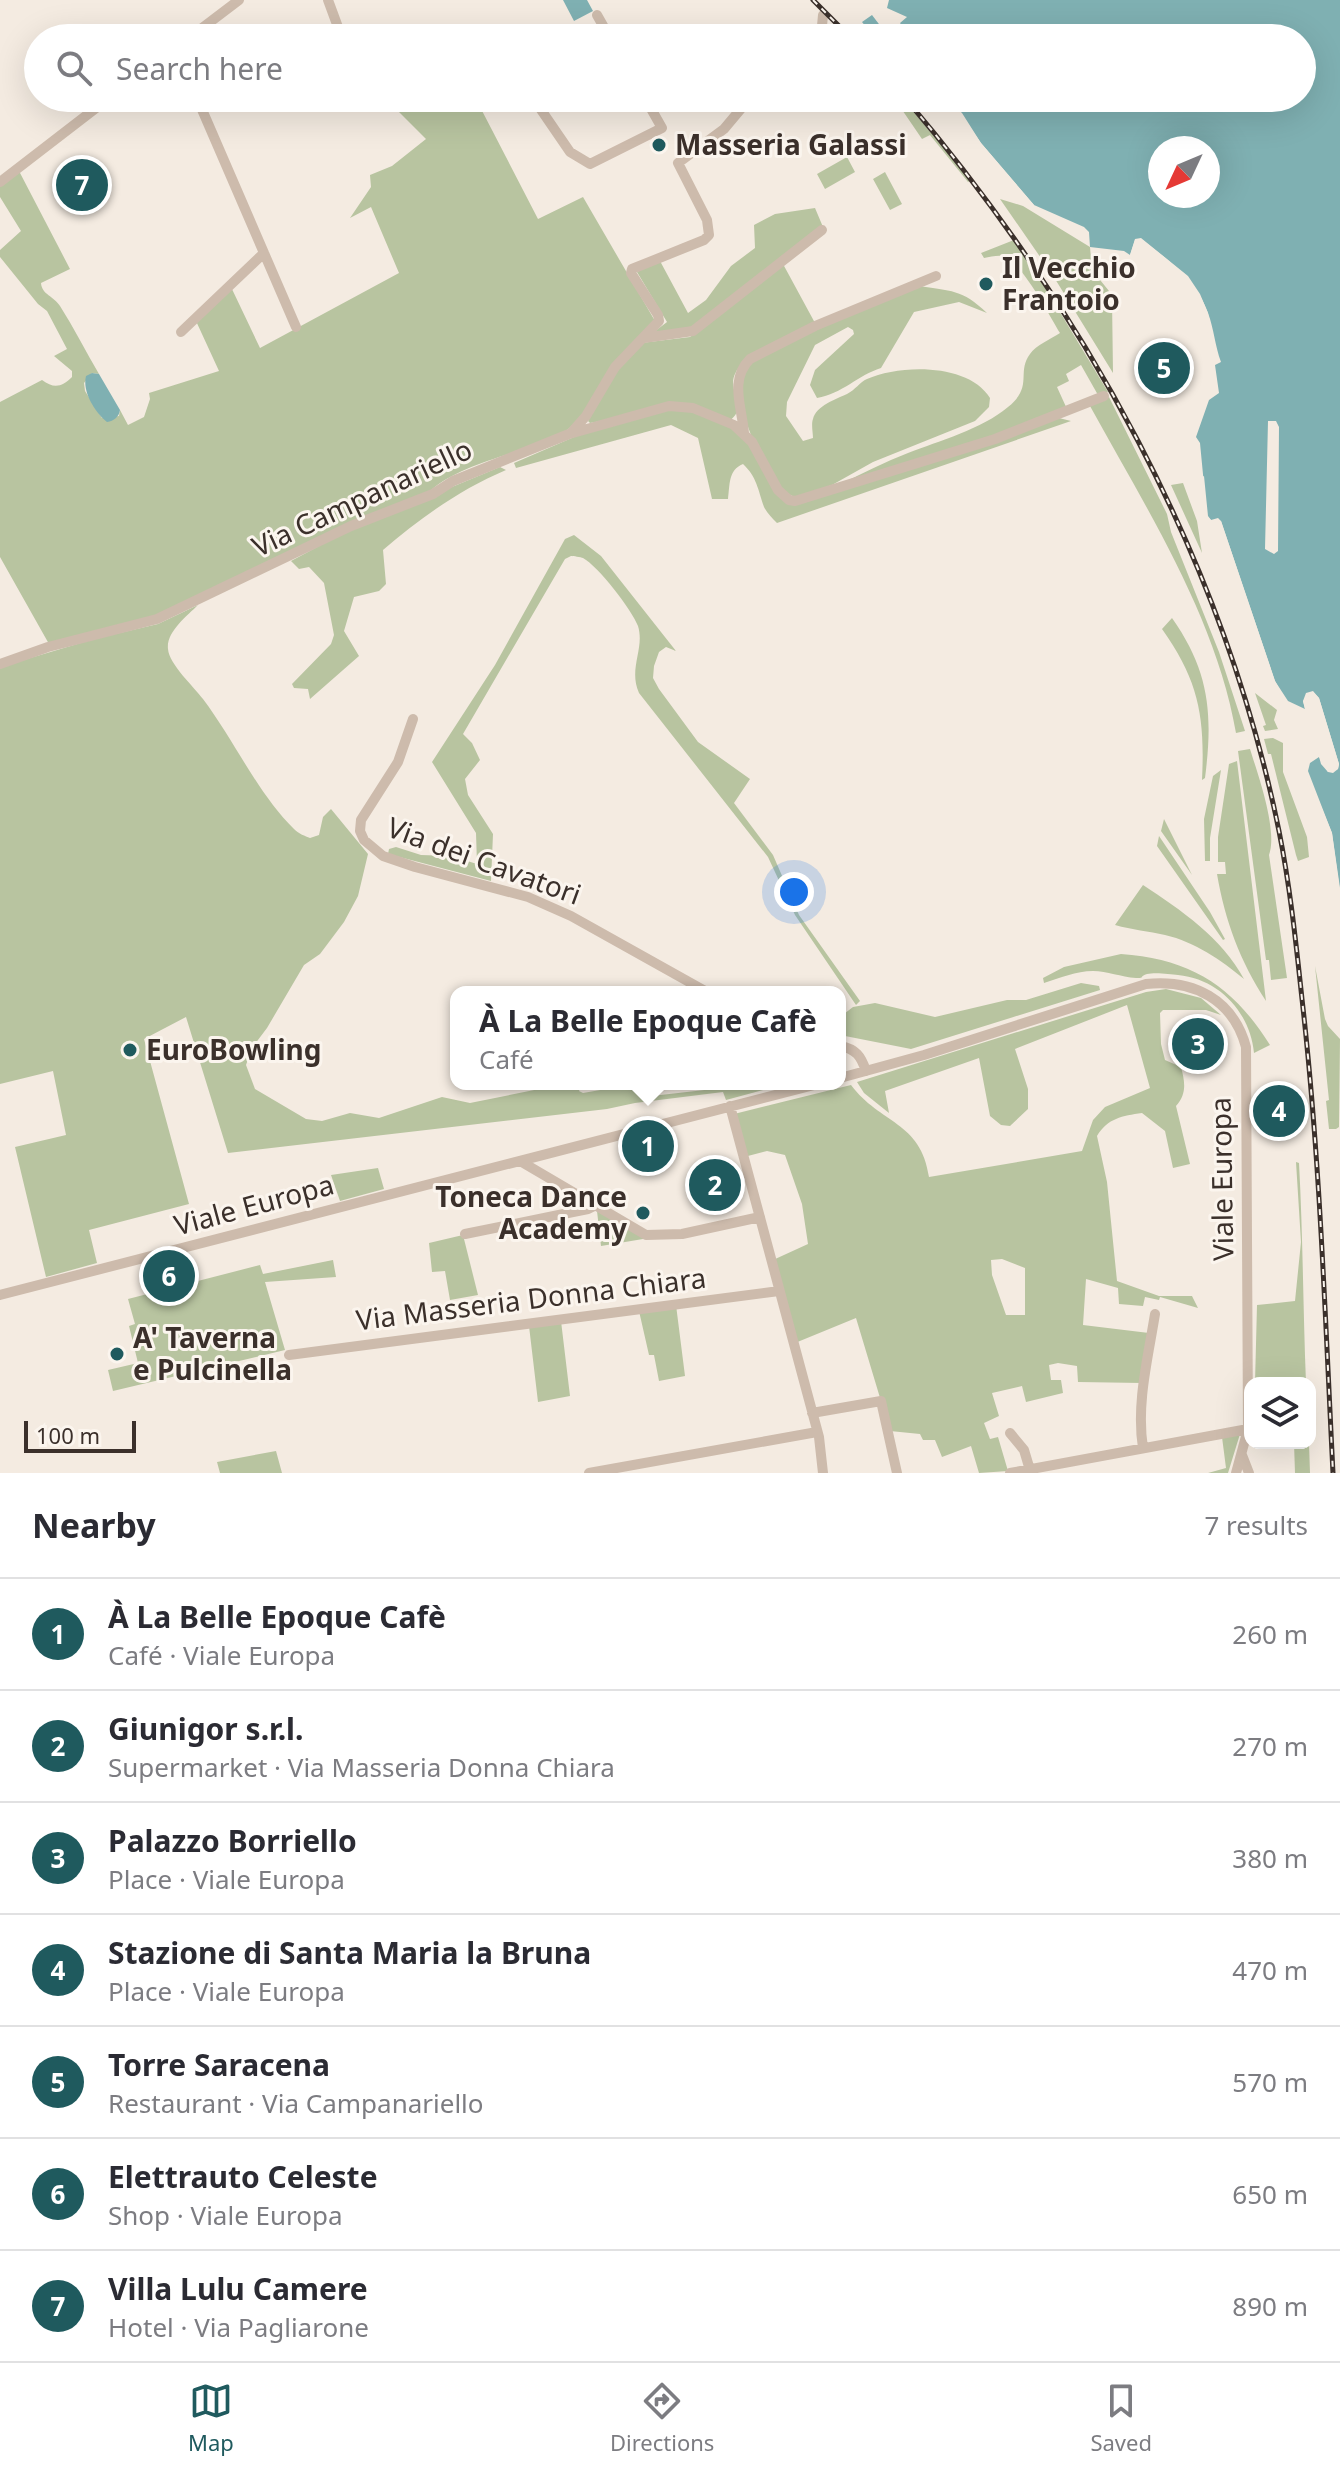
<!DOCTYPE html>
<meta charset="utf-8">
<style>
body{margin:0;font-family:"Noto Sans",sans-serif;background:#f2f2f3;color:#2b2b33}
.controls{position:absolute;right:24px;bottom:24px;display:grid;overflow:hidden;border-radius:16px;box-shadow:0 8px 32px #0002}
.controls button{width:72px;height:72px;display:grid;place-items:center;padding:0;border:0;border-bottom:2px solid #e1e1e2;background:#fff;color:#2b2b33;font:40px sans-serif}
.compass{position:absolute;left:1148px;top:136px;width:72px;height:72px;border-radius:50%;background:#fff;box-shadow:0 8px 32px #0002;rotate:226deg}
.scale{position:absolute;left:24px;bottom:20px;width:112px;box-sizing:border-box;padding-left:8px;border:4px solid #3b302b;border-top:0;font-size:22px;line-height:28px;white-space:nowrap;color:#3b302b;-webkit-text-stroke:6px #fbf5ee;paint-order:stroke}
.you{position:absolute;left:794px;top:892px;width:28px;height:28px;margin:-20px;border:6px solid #fff;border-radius:50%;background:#1a73e8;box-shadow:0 0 0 12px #1a73e833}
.badge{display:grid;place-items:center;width:52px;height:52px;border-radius:50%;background:#1f5a5e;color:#fff;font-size:26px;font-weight:700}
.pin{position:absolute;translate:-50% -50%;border:4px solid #fff;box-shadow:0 2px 8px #0006}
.popup{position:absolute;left:450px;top:986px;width:396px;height:104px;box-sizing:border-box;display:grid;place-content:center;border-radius:16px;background:#fff;filter:drop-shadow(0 2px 6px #0005);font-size:26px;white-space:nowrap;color:#7c7c81}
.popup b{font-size:30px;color:#2b2b33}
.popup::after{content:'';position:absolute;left:50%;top:100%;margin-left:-16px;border:16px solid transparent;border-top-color:#fff}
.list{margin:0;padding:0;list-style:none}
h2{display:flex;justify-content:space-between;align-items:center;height:104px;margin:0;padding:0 32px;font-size:34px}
h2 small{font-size:26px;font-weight:400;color:#7c7c81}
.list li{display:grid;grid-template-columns:52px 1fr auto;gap:24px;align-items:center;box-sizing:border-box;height:112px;padding:0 32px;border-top:2px solid #e1e1e2}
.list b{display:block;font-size:30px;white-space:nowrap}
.list p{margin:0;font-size:26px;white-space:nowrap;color:#7c7c81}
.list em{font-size:26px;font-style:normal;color:#7c7c81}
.icon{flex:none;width:44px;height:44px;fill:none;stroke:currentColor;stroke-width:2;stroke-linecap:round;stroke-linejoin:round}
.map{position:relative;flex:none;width:1340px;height:1473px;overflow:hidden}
.search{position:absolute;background:#fff;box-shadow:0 8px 32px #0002;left:24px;right:24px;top:24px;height:88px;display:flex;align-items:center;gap:20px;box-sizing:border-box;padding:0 28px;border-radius:44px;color:#7c7c81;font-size:30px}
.sheet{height:888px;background:#fff}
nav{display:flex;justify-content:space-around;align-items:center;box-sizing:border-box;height:112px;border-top:2px solid #e1e1e2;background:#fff;font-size:22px;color:#7c7c81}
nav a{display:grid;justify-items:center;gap:4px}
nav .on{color:#1f5a5e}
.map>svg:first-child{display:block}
</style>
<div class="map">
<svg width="1340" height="1473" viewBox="0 0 1340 1473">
<rect width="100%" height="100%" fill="#f4ebe1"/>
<!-- green -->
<path fill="#b8c4a0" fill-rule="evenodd" d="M 385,98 L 481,98 L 478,103 L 538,219 L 583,197 L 655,321 C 637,344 582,424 560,435 C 521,454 463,462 430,491 L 160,614 L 49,644 L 0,557 L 0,402 L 42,380 C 54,389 62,387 72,377 L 72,371 L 54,356 L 67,349 L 47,311 L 38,304 L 0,257 L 0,250 L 21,231 L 0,197 L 0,186 L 19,171 L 70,269 L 41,283 C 42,295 54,296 60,306 C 74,328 86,352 99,374 L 92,373 L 84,383 L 85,391 L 102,418 L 119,416 L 120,410 L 128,425 L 144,417 L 150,399 L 149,393 L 219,371 L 196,321 L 231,287 L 260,348 L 399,273 L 371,207 L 350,218 L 371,187 L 370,175 L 392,166 L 426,139 Z
M 894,98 L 902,98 L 971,180 L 968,182 L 930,135 L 922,139 Z
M 847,157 L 855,172 L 825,189 L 817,174 Z
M 885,172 L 902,204 L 890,210 L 873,179 Z
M 1000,199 L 1023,206 L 1090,247 L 1092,270 L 1109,291 L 1112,299 L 1113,373 L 1052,274 Z
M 815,208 L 823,227 L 690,329 L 654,332 L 667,322 L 637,272 L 660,261 L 688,313 L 706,300 L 731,266 L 755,248 L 754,225 L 775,214 Z
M 1014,240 L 1031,264 L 1108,392 L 1098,395 L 1081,365 L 1066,374 L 1069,381 L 1057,387 L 1067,409 L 1027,425 L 841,484 C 863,473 885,462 908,453 C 939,441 982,429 1008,407 C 1034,386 1016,373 1030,354 C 1036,345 1051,339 1060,333 C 1049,315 1022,262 1003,256 C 997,255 990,257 984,258 L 981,253 Z
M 783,264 L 815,323 C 793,334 745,351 735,374 C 727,390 748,408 730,420 L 689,405 L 590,423 L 588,421 L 623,361 L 641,343 L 690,337 Z
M 918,286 C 951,291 962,289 987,313 L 959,302 L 914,312 L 881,368 C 858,375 842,394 817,398 L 810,385 L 815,370 L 854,334 L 853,330 L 848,327 L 815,345 L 787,402 L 786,416 L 803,441 L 813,438 C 813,433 811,424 813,419 C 816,406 836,399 847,394 C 855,390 860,382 867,379 C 900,364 969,363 990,398 L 989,407 L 975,421 L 873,462 L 832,485 L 796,498 L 783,491 C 755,445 737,424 744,367 L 793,339 Z
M 1109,397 L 1167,514 L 1171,532 L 1219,652 L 1245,731 L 1236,733 C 1216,617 1146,508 1090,406 Z
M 675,408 C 699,414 728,420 745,439 C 762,457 774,483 788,504 L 1059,418 L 1071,421 L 777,523 C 772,518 767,513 764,507 C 758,490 757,477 743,464 C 728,470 730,485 728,499 L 712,499 L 698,438 L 671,425 L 516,468 L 514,463 L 581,434 Z
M 500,467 L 506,470 C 461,489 420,518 383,550 L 386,584 L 379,591 L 354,597 L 344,631 L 359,656 L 310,699 L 308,689 L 294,688 L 292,684 L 331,644 L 334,635 L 324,583 L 309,567 L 299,569 L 291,561 L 351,529 Z
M 1183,483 L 1197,521 L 1202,553 L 1171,485 Z
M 574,535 L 601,556 L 676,651 L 666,647 L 659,652 L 654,666 L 653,678 L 659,689 L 698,742 L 750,779 L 734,803 L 773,855 L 799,915 L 860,1001 L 856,1005 L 795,915 L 768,857 L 639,693 C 628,668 645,649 638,626 C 632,610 598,566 583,558 C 581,557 573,556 571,556 L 565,559 L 463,734 L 472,743 L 480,760 L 465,779 L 468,795 L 493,834 L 491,881 L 388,854 L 389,849 L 396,847 L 421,855 L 451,856 L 477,864 L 476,833 L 432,762 L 495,665 L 565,539 Z
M 198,605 C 187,616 166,632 168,649 C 169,664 194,687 203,699 C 234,740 258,794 294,829 C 299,834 305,836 310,838 L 319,835 L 323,817 L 331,809 L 368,854 L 358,896 L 344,922 L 320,954 L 304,965 L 267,1028 L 252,1048 L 246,1065 L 255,1089 L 306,1119 L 322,1121 L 350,1113 L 379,1118 L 442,1097 L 470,1103 L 564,1084 L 582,1084 L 579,1091 L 583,1093 L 629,1085 L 643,1097 L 757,1084 L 785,1084 L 726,1100 L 723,1092 L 635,1103 L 607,1109 L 228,1153 L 186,1017 L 144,1039 L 189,1204 L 89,1230 L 97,1263 L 46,1277 L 15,1147 L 66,1135 L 53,1071 L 0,1084 L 0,667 L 94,639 L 158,624 Z
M 1172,618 C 1210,672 1213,715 1205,778 L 1202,780 C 1205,717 1199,681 1162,629 Z
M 1255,693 L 1277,710 L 1274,720 L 1278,729 L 1265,731 L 1263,726 L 1266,725 Z
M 1273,738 L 1283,743 L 1283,772 L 1307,837 L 1309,857 L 1298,861 L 1296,855 L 1271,754 L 1268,754 L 1264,739 Z
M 1250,749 C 1258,775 1278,830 1269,855 L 1287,978 L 1271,980 L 1269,960 L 1266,960 L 1238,751 Z
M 1237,761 L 1266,1001 C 1240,961 1225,921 1217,874 L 1226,874 L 1225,862 L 1218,862 L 1218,837 L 1229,764 Z
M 1221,770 L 1210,838 L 1210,861 L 1205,861 L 1204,819 L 1213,776 Z
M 1164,819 L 1192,875 L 1161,831 Z
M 1159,836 L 1210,912 L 1225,939 L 1223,940 L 1157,846 Z
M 1143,885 C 1181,910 1222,938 1244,979 C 1221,960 1195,942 1165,935 C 1149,931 1132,930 1115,925 Z
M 1121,954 C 1191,959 1233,986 1270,1045 L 1254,1053 C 1250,1012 1219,979 1178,975 C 1170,974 1155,972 1147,974 C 1138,977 1146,978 1136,978 C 1121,977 1107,971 1093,971 C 1076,971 1060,978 1044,983 L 1043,978 L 1064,967 Z
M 1315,966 L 1325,1019 L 1328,1026 L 1340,1039 L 1339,1127 L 1336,1129 L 1329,1129 L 1326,1101 L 1329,1100 Z
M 1081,983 L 1099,986 L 1100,990 L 911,1049 L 840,1035 L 840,1017 L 853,1007 L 875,1003 L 935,1017 L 1007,1000 L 1026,1000 Z
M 1166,989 L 1201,998 L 1221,1015 L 1206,1010 L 1163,1010 L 1160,1013 L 1161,1044 L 1165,1060 L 1181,1067 C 1185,1082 1187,1094 1176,1106 L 1190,1164 L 1173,1168 L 1165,1131 L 1142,1113 C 1122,1116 1108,1118 1097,1136 L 1107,1182 L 1117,1281 L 1159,1296 L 1192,1296 L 1198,1308 L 1160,1297 L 1159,1300 L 1145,1297 L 1143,1306 L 1119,1304 L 1118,1288 L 1086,1279 L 1083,1325 L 1149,1333 L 1142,1383 L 1078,1382 L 1077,1366 L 1058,1363 L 1049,1365 L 1051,1380 L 1061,1380 L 1063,1393 L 1026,1402 L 1022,1386 L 992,1393 L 999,1416 L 984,1423 L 990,1439 L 998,1437 L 1008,1471 L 979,1473 L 971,1446 L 942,1457 L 935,1440 L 923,1440 L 920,1434 L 890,1431 L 856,1318 L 795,1343 L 773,1260 L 808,1244 L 802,1204 L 785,1155 L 767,1151 L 744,1157 L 734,1114 L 851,1085 C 880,1124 921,1121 929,1177 L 1082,1151 L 1093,1120 L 1105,1107 L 1150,1088 L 1127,1005 L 1015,1049 L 1028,1089 L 1028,1109 L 1010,1126 L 1001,1125 L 990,1116 L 979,1058 L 885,1091 L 889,1113 L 864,1093 L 857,1082 L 1146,992 ZM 1002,1259 L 1025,1268 L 1025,1315 L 1006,1315 L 992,1275 L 991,1260 Z
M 1296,1162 L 1299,1163 C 1303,1236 1303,1309 1306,1383 L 1255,1383 L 1257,1305 L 1295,1301 L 1301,1242 Z
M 378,1168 L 384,1189 L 340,1201 L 331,1175 Z
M 597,1211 L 643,1235 L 643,1239 L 601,1246 Z
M 463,1235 L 478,1295 L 450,1300 L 445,1271 L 432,1272 L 429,1243 Z
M 333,1260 L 336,1277 L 265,1282 L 285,1350 L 113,1391 L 108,1370 L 138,1363 L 129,1326 L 135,1324 L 128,1299 L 260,1265 L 263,1274 Z
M 676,1305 L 685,1376 L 659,1381 L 654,1355 L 649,1355 L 639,1311 Z
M 561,1321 L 570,1396 L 538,1402 L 529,1326 Z
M 1240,1434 L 1228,1473 L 1208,1473 L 1226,1468 L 1222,1437 Z
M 1294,1443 L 1309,1443 L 1310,1473 L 1295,1473 Z
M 276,1451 L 282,1473 L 220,1473 L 217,1462 Z"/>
<!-- water -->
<path fill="#7fb0b2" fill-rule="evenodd" d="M 563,0 L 587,0 L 593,11 L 574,21 Z
M 889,0 L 1340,0 L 1340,888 L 1332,833 L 1308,771 L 1310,763 L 1319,757 L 1328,772 L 1338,769 L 1339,764 L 1319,698 L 1313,692 L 1303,701 L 1305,709 L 1288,701 L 1275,681 L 1221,521 L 1211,520 L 1207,516 L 1200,443 L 1196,437 L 1209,400 L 1219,393 L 1215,365 L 1221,362 C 1215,346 1214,329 1208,313 C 1196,279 1168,260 1141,239 L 1135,240 L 1130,255 L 1124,251 L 1090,247 L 1089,232 L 1084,227 L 1034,205 L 981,143 L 962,113 L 957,108 L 946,106 L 938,98 L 1302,98 L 1302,38 L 910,38 L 900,23 L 907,17 L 887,8 ZM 1160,148 L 1208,148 L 1208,196 L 1160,196 Z
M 872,15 L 885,32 L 875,38 L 862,22 Z
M 92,373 L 99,374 L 120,410 C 119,417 114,421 107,422 C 95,412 82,392 86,376 Z"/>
<!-- pier -->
<path fill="#f4ebe1" d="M 965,120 L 981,143 L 1034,205 L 1029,205 L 977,146 L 961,123 Z
M 1141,238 L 1188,276 L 1200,294 L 1208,313 L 1213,342 L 1209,343 L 1204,314 L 1196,295 L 1185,279 L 1140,243 L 1133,258 L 1130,255 L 1135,239 Z
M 1268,421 L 1276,421 L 1279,427 L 1278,551 L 1274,554 L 1265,549 Z
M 1204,476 L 1208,516 L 1211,520 L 1218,518 L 1221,521 L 1275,681 L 1288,705 L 1271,683 L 1218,523 L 1209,523 L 1204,517 L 1200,478 Z
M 1313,691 L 1319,698 L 1339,764 L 1338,769 L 1333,773 L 1328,772 L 1321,764 L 1318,753 L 1322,755 L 1330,768 L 1335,767 L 1315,700 L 1309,696 L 1307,701 L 1309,710 L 1306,713 L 1303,701 L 1306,693 Z
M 1305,767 L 1332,833 L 1340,892 L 1336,889 L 1328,834 L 1308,785 Z"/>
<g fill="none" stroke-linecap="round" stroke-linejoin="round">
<!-- minor -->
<path stroke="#cdbbac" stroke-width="10" d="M 328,0 L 342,38
M 597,15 L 610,38
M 189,38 L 239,0
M 810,38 L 822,26 L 823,15
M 197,98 L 296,327
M 533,98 L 570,152 L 590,164 L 662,128 L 645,98
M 0,182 L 109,98
M 181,332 L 264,253
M 644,338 L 693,331 L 822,230
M 571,433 L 586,416 L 615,367 L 659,321 L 658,315 L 631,273 L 632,269 L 704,240 L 709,235 L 707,220 L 678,163 L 724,129 L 750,98
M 744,433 C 742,407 729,380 750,359 L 815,326 L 936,276
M 0,664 L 48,647 L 157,619 L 351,526 L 433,494 L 453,481 L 569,434 L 669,406 L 693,408 L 734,425 L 752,442 L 778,490 L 789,500 L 795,501 L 995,439 L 1104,396
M 413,719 L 398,762 L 361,820 L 360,831 L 364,840 L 383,856 L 415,867 L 528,897 L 571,916 L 707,992
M 840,1046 C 856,1049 861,1056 866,1071
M 840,1078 L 924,1055 L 1146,984 C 1193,979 1233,999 1246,1047 L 1248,1429 L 1236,1473
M 730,1106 L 819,1437 L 823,1473
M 520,1161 L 646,1235 L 682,1234 L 760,1217
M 465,1234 L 588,1209 L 594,1206
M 0,1295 L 818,1084
M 289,1355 L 779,1291
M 812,1413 L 881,1401 L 897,1473
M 1010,1433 L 1024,1450 L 1030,1470
M 1143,1448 C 1136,1404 1148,1358 1155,1314
M 1242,1455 L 1249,1473
M 589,1473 L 817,1432
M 1010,1473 L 1248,1429"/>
<!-- rail casing -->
<g stroke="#3b302b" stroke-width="5">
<path id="rail" d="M 813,0 L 851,38
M 905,98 C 1083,307 1224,560 1279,831 C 1290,886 1296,943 1302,999 C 1320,1157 1325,1315 1333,1473"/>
</g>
<!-- rail -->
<use href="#rail" stroke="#fbf5ee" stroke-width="2" stroke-dasharray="6" stroke-linecap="butt"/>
</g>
<!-- markers -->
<g fill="#1f5a5e" stroke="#fbf5ee" stroke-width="3">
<circle cx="659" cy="145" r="8"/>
<circle cx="986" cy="284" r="8"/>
<circle cx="130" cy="1050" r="8"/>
<circle cx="643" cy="1213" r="8"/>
<circle cx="117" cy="1354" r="8"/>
</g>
<g text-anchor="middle" stroke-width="6" stroke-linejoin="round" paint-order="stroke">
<!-- poi labels -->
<g font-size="28" font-weight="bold" fill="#3b302b" stroke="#fbf5ee" text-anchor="start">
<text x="675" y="155">Masseria Galassi</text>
<text x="1002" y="278">Il Vecchio<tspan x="1002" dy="32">Frantoio</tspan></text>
<text x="146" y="1060">EuroBowling</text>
<text x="627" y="1207" text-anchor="end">Toneca Dance<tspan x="627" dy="32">Academy</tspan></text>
<text x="133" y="1348">A' Taverna<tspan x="133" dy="32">e Pulcinella</tspan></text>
</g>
<!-- street labels -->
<g font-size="28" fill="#3b302b" stroke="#fbf5ee">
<text transform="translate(362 498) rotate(-25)" y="10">Via Campanariello</text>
<text transform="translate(484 861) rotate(20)" y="10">Via dei Cavatori</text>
<text transform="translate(1222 1179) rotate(-91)" y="10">Viale Europa</text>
<text transform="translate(254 1205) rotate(-15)" y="10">Viale Europa</text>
<text transform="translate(531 1299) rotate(-7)" y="10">Via Masseria Donna Chiara</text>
</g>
</g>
</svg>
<div class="controls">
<button><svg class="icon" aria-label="layers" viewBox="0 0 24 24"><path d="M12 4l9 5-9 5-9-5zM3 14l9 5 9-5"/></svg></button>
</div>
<svg class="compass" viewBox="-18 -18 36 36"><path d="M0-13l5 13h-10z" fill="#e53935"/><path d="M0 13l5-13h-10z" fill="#7c7c81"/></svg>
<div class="scale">100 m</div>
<div class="you"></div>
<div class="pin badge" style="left:648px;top:1146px">1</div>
<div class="popup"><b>À La Belle Epoque Cafè</b>Café</div>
<div class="pin badge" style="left:715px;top:1185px">2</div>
<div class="pin badge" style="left:1198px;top:1044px">3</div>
<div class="pin badge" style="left:1279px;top:1111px">4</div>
<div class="pin badge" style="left:1164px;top:368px">5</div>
<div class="pin badge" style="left:169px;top:1276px">6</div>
<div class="pin badge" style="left:82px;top:185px">7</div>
<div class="search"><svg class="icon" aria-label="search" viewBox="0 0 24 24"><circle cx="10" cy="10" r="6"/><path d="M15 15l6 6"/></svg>Search here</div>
</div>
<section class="sheet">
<h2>Nearby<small>7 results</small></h2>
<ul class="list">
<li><span class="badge">1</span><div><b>À La Belle Epoque Cafè</b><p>Café · Viale Europa</p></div><em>260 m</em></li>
<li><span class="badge">2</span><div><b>Giunigor s.r.l.</b><p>Supermarket · Via Masseria Donna Chiara</p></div><em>270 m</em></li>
<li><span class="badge">3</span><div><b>Palazzo Borriello</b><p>Place · Viale Europa</p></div><em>380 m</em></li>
<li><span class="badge">4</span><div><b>Stazione di Santa Maria la Bruna</b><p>Place · Viale Europa</p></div><em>470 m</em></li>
<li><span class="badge">5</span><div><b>Torre Saracena</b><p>Restaurant · Via Campanariello</p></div><em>570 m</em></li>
<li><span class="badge">6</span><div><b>Elettrauto Celeste</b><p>Shop · Viale Europa</p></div><em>650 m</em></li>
<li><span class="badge">7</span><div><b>Villa Lulu Camere</b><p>Hotel · Via Pagliarone</p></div><em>890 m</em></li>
</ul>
</section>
<nav>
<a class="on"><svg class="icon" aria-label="map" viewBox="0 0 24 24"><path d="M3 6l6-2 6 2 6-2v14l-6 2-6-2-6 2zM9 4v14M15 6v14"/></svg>Map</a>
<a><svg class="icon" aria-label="directions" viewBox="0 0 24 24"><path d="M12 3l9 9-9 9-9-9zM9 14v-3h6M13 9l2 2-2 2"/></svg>Directions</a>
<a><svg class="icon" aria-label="saved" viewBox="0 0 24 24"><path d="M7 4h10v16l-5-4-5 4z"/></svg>Saved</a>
</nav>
